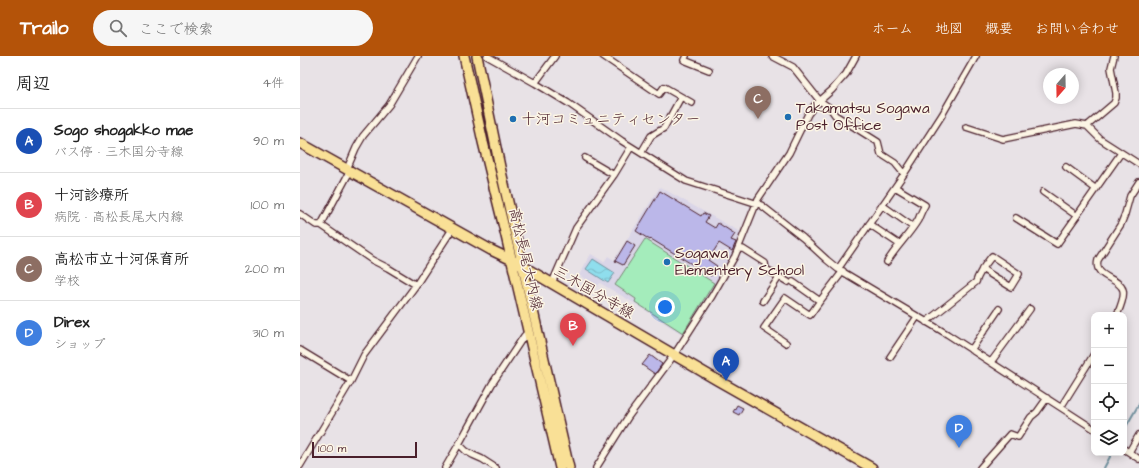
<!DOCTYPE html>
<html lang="ja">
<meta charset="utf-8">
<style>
body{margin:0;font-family:"Architects Daughter","Klee One",sans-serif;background:#f6f6f6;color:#222}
.controls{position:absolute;right:12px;bottom:12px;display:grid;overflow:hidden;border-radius:8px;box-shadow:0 2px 10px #0003}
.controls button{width:36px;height:36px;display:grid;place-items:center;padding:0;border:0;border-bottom:1px solid #e0e0e0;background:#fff;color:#222;font:20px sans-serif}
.compass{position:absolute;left:743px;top:12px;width:36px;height:36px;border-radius:50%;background:#fff;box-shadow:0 2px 10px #0003;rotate:200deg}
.scale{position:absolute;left:12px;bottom:10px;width:105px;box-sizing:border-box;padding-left:4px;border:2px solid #4a1f2b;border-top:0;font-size:11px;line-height:14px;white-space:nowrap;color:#4a1f2b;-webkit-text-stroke:3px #fcf5e5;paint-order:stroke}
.you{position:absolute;left:365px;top:251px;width:14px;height:14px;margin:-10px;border:3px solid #fff;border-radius:50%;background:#1a73e8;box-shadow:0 0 0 6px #1a73e833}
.badge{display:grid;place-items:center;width:26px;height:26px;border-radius:50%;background:#b45309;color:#fff;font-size:13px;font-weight:700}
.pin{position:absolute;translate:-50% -33px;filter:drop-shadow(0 1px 2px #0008)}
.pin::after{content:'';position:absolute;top:21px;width:14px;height:12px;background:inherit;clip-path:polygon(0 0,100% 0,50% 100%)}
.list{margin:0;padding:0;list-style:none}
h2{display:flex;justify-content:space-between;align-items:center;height:52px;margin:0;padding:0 16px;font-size:17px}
h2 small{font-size:13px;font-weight:400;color:#767676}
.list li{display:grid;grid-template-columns:26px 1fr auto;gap:12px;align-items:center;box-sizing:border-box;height:64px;padding:0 16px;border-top:1px solid #e0e0e0}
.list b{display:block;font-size:15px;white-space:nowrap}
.list p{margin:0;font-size:13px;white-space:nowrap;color:#767676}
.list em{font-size:13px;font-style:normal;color:#767676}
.icon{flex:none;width:22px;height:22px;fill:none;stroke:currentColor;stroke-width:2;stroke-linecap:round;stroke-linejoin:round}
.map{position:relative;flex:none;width:839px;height:412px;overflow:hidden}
header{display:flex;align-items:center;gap:24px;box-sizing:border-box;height:56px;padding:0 20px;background:#b45309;color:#fff}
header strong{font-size:19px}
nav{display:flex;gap:22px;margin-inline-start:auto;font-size:14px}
.search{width:280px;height:36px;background:#f6f6f6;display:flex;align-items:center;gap:10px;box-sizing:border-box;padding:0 14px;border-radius:22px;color:#767676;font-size:15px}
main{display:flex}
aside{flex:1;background:#fff}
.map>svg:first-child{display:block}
</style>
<header>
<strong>Trailo</strong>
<div class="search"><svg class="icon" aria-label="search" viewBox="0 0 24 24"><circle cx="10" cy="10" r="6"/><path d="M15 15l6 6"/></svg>ここで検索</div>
<nav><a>ホーム</a><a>地図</a><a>概要</a><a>お問い合わせ</a></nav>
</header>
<main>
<aside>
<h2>周辺<small>4件</small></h2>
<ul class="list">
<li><span class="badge" style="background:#1a4fb4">A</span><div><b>Sogo shogakko mae</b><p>バス停 · 三木国分寺線</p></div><em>90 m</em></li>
<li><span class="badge" style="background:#e0444e">B</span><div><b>十河診療所</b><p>病院 · 高松長尾大内線</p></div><em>100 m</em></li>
<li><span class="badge" style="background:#8d6e63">C</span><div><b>高松市立十河保育所</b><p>学校</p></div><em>200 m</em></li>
<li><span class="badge" style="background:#3f7fe0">D</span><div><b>Direx</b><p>ショップ</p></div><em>310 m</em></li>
</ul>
</aside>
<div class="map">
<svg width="839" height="412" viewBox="0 0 839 412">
<defs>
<pattern id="water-waves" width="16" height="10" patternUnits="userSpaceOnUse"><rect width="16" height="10" fill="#8fdeed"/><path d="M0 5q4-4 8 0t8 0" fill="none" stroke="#7dbecb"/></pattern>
</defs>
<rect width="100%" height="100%" fill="#e8e2e6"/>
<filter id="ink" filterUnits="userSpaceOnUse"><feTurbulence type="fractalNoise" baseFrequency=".025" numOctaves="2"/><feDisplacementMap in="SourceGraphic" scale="8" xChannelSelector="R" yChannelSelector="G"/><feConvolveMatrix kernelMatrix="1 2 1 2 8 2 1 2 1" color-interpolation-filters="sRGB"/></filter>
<g filter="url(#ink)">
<!-- built -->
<path fill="#dad5e7" d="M 360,131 L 442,177 L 430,205 L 384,280 L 336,248 L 300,227 L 297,231 L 279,219 L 291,198 L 304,206 L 308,200 L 314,204 Z"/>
<!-- green -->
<path fill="#a4ecbb" stroke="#778673" d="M 345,183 L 414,227 L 383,277 L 335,246 L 336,243 L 315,229 Z"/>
<!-- water -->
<path fill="url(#water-waves)" stroke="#73929f" d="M 293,203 L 315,217 L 308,227 L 286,213 Z"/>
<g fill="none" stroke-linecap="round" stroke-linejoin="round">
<!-- stream -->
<path stroke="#73929f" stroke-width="2" d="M 824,374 L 839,348
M 804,412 L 812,397"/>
</g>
<!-- building -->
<path fill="#bbb7e9" stroke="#4a1f2b" d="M 360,135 L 401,160 L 403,157 L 409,160 L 405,166 L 415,172 L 418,167 L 435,178 L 431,184 L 436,186 L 432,195 L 419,187 L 408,204 L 417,210 L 411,220 L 351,183 L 350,184 L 336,175 Z
M 327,185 L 335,190 L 323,209 L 315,205 Z
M 350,299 L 362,308 L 355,318 L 342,309 Z
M 437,349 L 443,352 L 439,359 L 433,356 Z"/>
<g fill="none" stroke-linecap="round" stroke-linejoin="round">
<!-- minor casing -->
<g stroke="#4a1f2b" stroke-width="8">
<path id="minor" d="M 187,0 L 235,27 L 268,47 L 322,85 L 386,125 L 461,149 L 503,182 L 527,204 L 538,213 L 647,278 L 794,373
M 303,0 L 359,38 L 364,31 L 392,47
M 386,0 L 384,4 L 409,14
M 472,0 L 493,11 L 520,45 L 530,52 L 535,59 L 578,86 L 581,98 L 595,107 L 604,118
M 235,27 L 255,0
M 787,70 L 814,47 L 816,42 L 816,37 L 811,12 L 814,0
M 666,71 L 703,83 L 776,68 L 787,70 L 800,83 L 839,108
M 341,97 L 351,80 L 364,72 L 381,41
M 285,102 L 314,119
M 766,111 L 796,133
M 47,113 L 56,92 L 63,80 L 89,49 L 118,0
M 743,136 L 777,160
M 582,149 L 613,171
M 0,158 L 16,169 L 21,169 L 50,115
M 716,162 L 757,188 L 821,97
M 569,168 L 599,188
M 21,169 L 72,204 L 88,212 L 116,229
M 438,193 L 443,193 L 465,207 L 466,213 L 488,226
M 587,206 C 596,191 609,179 618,164 C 620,159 622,154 625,149 L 595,131
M 538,213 L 604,118 L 642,59 L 676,0
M 252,227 L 276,172 L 314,119 L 331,91
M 463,245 L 479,221
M 520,245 L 543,215
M 817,259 C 820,252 825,241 823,234 C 819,221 793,222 798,204 L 821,168 L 825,158 L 830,140 L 839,126
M 626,266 L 676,226 C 679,216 685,209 692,200 L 719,218 L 711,231 L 682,213
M 486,287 L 464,272 L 485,242 L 510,259 L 520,245 L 493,226
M 0,294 L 51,325 L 0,410
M 671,294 L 699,253
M 590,301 L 617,261
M 691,306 L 730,253
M 51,325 L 64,299 L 116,229 L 153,172
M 761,351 L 794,298
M 159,388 L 166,395 L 173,399 L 182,403 L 196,412
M 824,393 L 839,403
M 829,396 L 839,379
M 145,412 L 159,388 L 192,328 L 224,280 L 228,276
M 296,412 L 328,361 L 374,299 L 412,240 L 435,200 L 458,143 L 489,97 L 508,58 L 514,50 L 532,34 L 538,27 L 546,18 L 556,0
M 680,412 L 710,378 L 718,381 L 731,361 L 737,356 L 747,342"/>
</g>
<!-- primary casing -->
<g stroke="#4a1f2b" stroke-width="12">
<path id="primary" d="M 164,0 L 183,86 L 206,180 L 260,412
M 177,0 L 200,111 L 269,412
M 0,87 L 191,194 L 212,204 L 417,324 L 572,412"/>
</g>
<!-- minor -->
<use href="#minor" stroke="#fcf5e5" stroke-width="5.5"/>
<!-- primary -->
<use href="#primary" stroke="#f9e096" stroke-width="9"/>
</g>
</g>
<!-- markers -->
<g fill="#1f6fb2" stroke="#fcf5e5" stroke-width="1.5">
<circle cx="488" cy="61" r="4"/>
<circle cx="213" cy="63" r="4"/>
<circle cx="367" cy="206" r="4"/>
</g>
<g text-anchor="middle" stroke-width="3" stroke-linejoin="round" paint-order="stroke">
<!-- poi labels -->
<g font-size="15" fill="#4a1f2b" stroke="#fcf5e5" text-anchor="start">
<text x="496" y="57">Takamatsu Sogawa<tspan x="496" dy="17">Post Office</tspan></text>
<text x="221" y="68">十河コミュニティセンター</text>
<text x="375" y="202">Sogawa<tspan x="375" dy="17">Elementery School</tspan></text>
</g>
<!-- street labels -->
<g font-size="15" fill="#4a1f2b" stroke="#fcf5e5">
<text transform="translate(226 203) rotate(77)" y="5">高松長尾大内線</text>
<text transform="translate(294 236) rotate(30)" y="5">三木国分寺線</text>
</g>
</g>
</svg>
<div class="controls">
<button>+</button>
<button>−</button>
<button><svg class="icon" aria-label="locate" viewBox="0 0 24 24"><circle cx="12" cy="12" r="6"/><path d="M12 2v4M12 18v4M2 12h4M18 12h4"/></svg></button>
<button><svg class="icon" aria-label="layers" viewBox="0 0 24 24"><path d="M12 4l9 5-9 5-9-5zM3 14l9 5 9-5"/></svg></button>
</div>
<svg class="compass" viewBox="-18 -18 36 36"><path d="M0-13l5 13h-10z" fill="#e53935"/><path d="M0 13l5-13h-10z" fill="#767676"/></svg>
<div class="scale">100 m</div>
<div class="you"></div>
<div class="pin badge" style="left:426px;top:325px;background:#1a4fb4">A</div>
<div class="pin badge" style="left:273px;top:290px;background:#e0444e">B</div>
<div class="pin badge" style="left:458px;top:63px;background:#8d6e63">C</div>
<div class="pin badge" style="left:659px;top:392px;background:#3f7fe0">D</div>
</div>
</main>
